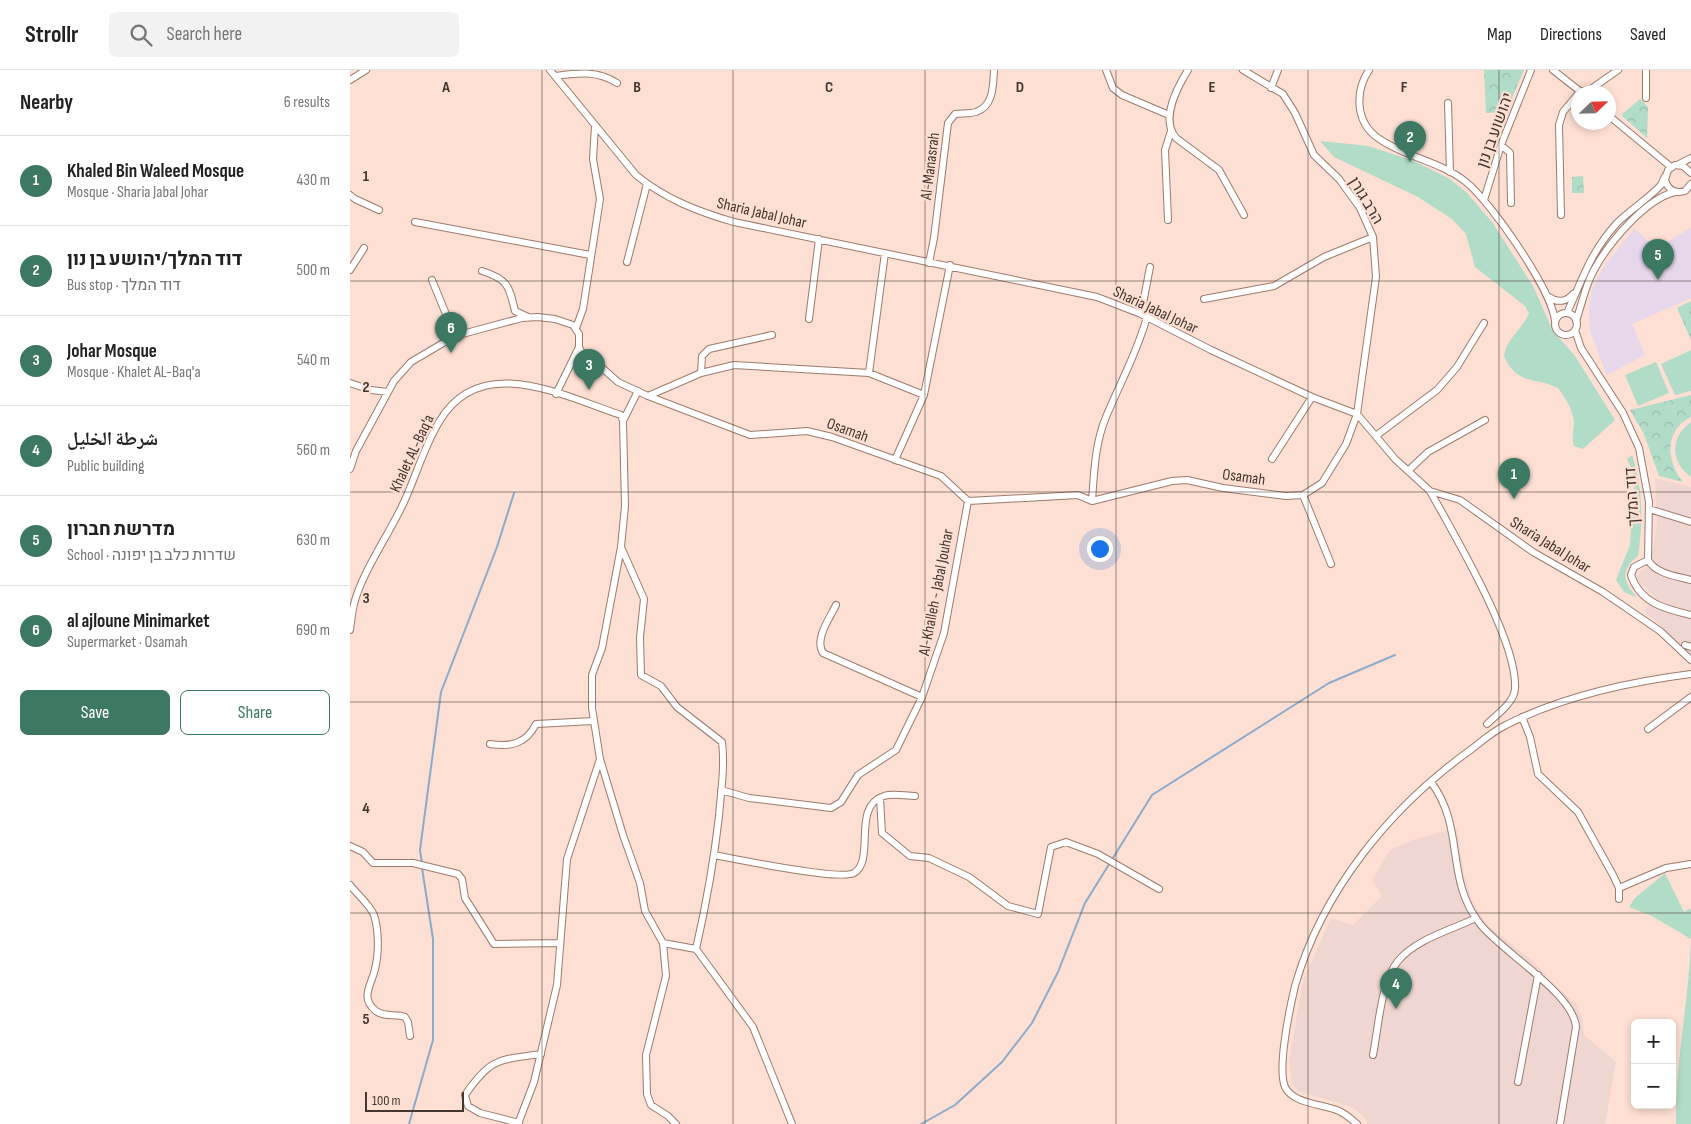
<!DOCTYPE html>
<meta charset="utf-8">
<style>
body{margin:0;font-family:"Sofia Sans Condensed","Noto Naskh Arabic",Heebo,sans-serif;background:#f2f2f2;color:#222}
.controls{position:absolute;right:15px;bottom:15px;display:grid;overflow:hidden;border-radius:8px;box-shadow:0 2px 8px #0003}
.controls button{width:45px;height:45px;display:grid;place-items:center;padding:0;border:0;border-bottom:1px solid #e0e0e0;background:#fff;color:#222;font:25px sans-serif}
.compass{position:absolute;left:1221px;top:15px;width:45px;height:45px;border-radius:50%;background:#fff;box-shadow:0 2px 8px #0003;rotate:67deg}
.scale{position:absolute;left:15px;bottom:12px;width:99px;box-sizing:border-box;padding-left:5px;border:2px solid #453630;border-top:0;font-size:14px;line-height:18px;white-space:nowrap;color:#453630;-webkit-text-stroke:4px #fddfd3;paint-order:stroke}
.you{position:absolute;left:749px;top:478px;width:18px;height:18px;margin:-12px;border:4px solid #fff;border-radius:50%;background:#1a73e8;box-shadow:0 0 0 8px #1a73e833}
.badge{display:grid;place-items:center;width:32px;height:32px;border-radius:50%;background:#3d7862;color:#fff;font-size:16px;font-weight:700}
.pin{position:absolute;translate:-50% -41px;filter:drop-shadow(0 1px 2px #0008)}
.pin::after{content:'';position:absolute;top:26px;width:18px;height:15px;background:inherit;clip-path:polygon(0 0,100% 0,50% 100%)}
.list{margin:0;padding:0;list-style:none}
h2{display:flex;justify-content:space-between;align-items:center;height:65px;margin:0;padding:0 20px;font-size:21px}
h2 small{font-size:16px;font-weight:400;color:#767676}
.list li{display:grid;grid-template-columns:32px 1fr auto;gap:15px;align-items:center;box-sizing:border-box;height:90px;padding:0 20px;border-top:1px solid #e0e0e0}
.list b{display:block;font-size:19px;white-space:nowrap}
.list p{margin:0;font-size:16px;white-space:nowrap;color:#767676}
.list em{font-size:16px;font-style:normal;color:#767676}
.actions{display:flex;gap:10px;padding:15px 20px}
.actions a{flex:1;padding:11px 0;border:1px solid #3d7862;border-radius:8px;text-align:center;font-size:18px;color:#3d7862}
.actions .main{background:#3d7862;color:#fff}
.icon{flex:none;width:28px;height:28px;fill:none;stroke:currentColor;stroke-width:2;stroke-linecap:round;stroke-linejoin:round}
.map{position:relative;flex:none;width:1341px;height:1054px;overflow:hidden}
header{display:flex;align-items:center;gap:30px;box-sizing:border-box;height:70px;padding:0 25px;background:#fff;border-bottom:1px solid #e0e0e0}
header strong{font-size:24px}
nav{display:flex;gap:28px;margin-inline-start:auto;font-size:18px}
.search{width:350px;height:45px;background:#f2f2f2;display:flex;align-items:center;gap:12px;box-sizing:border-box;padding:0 18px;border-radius:8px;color:#767676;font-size:19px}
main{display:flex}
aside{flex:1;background:#fff}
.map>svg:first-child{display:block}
</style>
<header>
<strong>Strollr</strong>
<div class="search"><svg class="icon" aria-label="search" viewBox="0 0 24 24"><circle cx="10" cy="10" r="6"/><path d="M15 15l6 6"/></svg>Search here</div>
<nav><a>Map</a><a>Directions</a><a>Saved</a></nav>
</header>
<main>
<aside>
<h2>Nearby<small>6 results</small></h2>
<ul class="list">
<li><span class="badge">1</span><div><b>Khaled Bin Waleed Mosque</b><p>Mosque · Sharia Jabal Johar</p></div><em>430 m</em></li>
<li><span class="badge">2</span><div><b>דוד המלך/יהושע בן נון</b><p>Bus stop · דוד המלך</p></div><em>500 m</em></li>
<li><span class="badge">3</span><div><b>Johar Mosque</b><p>Mosque · Khalet AL-Baq'a</p></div><em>540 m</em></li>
<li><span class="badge">4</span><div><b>شرطة الخليل</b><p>Public building</p></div><em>560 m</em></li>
<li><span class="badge">5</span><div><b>מדרשת חברון</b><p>School · שדרות כלב בן יפונה</p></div><em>630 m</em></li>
<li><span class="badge">6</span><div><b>al ajloune Minimarket</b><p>Supermarket · Osamah</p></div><em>690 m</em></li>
</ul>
<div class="actions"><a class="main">Save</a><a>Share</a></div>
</aside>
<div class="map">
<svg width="1341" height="1054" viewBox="0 0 1341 1054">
<defs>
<pattern id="park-crowns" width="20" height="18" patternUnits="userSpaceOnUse" patternTransform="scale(1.25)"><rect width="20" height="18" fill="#b1dcc7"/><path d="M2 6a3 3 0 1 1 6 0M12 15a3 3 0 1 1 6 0" fill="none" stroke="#9abdab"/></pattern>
</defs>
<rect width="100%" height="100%" fill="#fddfd3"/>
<!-- industrial -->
<path fill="#f0d6d1" d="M 1305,408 L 1341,417 L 1341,584 L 1294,541 L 1306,528 L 1286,508 L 1290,501 L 1297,498 L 1303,480 L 1307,453 Z
M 1107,758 L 1114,805 L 1122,831 L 1136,854 L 1185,893 L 1206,916 L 1226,934 L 1232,947 L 1234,965 L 1266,992 L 1255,1054 L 1018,1054 L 1015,1048 L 1002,1037 L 948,1021 L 942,1013 L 939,990 L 953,911 L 981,848 L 1003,855 L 1032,826 L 1022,810 L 1040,780 L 1062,770 Z"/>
<!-- education -->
<path fill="#e6d7ea" d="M 1285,158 L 1305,179 L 1341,158 L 1341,228 L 1282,254 L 1295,285 L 1257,305 L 1240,261 L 1239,239 L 1242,219 L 1254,196 Z"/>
<!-- green -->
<path fill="#b1dcc7" d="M 970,71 L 1018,76 L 1064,91 L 1100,109 L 1117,123 L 1142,152 L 1183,216 L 1203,261 L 1225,286 L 1265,350 L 1233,379 L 1224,376 C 1221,367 1224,361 1224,352 C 1223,340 1215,327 1208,318 C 1186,307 1167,316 1154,286 C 1156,269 1173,259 1179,243 L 1175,236 L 1125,197 L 1116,164 L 1102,149 L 1068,127 L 984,87 Z
M 1341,280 L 1341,321 L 1325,325 L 1311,294 Z
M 1306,292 L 1319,323 L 1288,336 L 1275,305 Z
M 1341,352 L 1341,407 C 1320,392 1320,367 1341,352 Z
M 1282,385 C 1293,417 1293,453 1288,486 C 1269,500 1274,514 1288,528 L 1274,522 L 1266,510 L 1280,475 L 1281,461 L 1280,448 L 1285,415 L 1283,402 L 1277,389 Z
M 1315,803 L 1334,842 L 1341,838 L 1341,869 L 1302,846 L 1279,837 L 1285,828 Z
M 1341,870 L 1341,1054 L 1326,1054 C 1325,992 1339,932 1341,870 Z"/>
<!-- park -->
<path fill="url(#park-crowns)" d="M 1134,0 L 1174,0 L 1156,42 L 1136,43 Z
M 1290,29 L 1298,37 L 1297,68 L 1271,45 Z
M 1233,106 L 1234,123 L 1222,123 L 1222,107 Z
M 1341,231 L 1341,270 L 1327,238 Z
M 1341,325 L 1341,347 C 1314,360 1316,391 1333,412 L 1309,406 L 1294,364 L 1280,340 Z"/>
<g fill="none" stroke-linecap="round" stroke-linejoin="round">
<!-- stream -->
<path stroke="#8cabcc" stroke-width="2" d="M 72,793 L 70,780 L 91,622 L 147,477 L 164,423
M 59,1054 L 83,970 L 83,869 L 72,798
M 571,1054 L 605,1035 L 652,992 L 682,953 L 708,902 L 735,833 L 802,725 L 979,613 L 1045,585"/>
<!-- minor casing -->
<g stroke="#9c7b6d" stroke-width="8">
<path id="minor" d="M 200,0 L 286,105 C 315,129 349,142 384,152 L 747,227 L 791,244 L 861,280 L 962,327 L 1007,344 L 1045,389 L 1080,421 L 1110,430 L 1183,482 L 1253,522 L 1310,561 L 1341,590
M 756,0 L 763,18 L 772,25 L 819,45
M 838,0 C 827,18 810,49 826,68 L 869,100 L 894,145
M 1019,0 C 1005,21 1005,52 1028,68 C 1054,87 1090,91 1116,112 C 1141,132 1202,220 1205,251
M 1203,0 L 1231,22
M 205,6 C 227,3 247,0 267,13
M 0,10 L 16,0
M 921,18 L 928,0
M 1230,22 L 1241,19 L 1268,0
M 1296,28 L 1296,0
M 1098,33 L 1100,102
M 1258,45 L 1321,97
M 1151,75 L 1160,83 L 1161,133
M 1329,94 L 1341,88
M 1341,103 L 1333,96 L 1325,95 L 1318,100 L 1315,110 C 1318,120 1325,124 1335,121 L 1341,114
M 0,125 L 5,129 L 29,140
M 1134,130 L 1151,75 L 1181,0
M 1211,145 L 1209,55 L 1213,42 L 1228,24
M 818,150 L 815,80 L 821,61
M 65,152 L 240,185
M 277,192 L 297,114
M 579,193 L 584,168 L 598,53 L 605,44 C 612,43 619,44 626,42 C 644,36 643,15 644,0
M 0,200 L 14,178
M 132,201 C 158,209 159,216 165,241 L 178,247
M 82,210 L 105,266
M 1199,227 C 1207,233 1217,232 1223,224
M 854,229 L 924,216 L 974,187 L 1023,167
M 1217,243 C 1233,208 1240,183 1267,153 C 1281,139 1298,129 1311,115 L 1315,106
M1205 254a11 11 0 1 1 22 0a11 11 0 1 1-22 0Z
M 791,244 L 800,197
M 459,249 L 469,169
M 1226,251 C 1232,234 1235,216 1244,200 C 1258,174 1295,129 1325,122
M 226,258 L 233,239 L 250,129 L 243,89 L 245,56
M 1225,260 L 1231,278 L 1273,343 L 1289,378 L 1299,432 L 1298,490 L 1284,497 L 1281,505 C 1290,533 1315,539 1341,545
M 351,303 L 352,286 L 359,279 L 422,265
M 519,303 L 535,183
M 0,313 L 21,320 L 38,322
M 288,321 L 273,351 L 275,436 L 271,477 L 252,578 L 242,605 L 242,638 L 250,689 L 273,765 L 290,813 L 295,841 L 313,873 L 316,906 L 296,985 L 297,1024 L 301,1035 L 318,1046 L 326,1054
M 206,324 L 229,277
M 298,326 L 351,303 L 384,295 L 519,303 L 574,325
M 1027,365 L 1087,320 L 1107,297 L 1134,253
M 922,389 L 962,327
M 548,391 L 545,390 L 574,325 L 600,195
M 0,399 L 6,381 L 44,311 L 61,292 L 105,266 L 172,248 L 188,247 L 205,249 L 223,255 L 229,264 L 229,277 L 232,283 L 241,288 L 268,312 L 298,326 L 400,365 L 457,361 L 482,367 L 591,406 L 618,431 L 728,425 L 742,431 L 822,411 L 837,410 L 873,418 L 936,426 L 953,425 L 972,413 L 996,374 L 1007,344 L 1026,207 L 1023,167 L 1010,138 L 989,109 L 964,85 L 945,43 L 933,24 L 893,0
M 1058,401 L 1078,382 L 1135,350
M 1080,421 C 1104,465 1168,571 1165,619 C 1164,633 1146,645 1137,654
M 953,425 L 981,494
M 742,431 C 744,403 745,373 756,347 C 770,313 787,283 797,247
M 1299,439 L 1341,452
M 271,477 L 294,529 L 290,567 L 291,605 L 311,616 L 327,637 L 372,672 C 375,697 371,721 369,746 C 364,791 356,835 346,879
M 1298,490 C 1306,504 1326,506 1341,510
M 486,535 C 480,548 464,569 473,583 L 572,627
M 0,560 C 1,552 2,543 4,534 C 12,502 40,463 54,432 C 66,406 74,377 89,352 C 130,281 213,326 271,345 L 273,351
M 1335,575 L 1341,577
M 1172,647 L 1180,667 L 1188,704 L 1228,742 L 1263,805 L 1269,818 L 1269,829
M 1298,659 L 1341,627
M 140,674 C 161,677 176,674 186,654 L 243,651
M 1081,712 C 1116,759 1094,808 1130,854 C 1152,882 1224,924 1226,957 L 1210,1054
M 371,720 L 399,728 L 481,738 L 491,732 L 508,705 L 546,680 L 572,627 L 594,563 L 618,431
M 530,728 L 532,763 L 560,786 L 579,788 L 619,807 L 658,836 L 688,844 L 701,777 L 716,772 L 748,784 L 809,819
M 0,776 L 13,782 L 23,793 L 63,793 L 108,804 L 112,809 L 115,828 L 144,874 L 210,873
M 364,785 C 386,789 490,811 504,803 C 526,790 501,736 534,726 C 543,723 555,726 565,726
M 0,815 C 7,824 20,835 24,845 C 29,861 29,883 25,899 C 22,914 9,928 26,941 C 35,948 46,943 55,947 L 58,952 L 60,966
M 1269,818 L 1316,798 L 1341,794
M 313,873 L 346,879 L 403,957 L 442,1054
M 1023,985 C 1028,960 1031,911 1048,891 C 1066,869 1101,860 1126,848
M 1168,1012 L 1188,905
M 169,1053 L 130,1043 L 118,1036 L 115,1025 C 141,987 149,990 191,984
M 168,1054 L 184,1012 L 207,915 L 217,789 L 250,689
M 1007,1054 C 1001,1049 996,1044 989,1041 C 973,1034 943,1034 935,1017 C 927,998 940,937 945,916 C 972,821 1040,738 1119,681 C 1131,672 1143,661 1156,655 C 1213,626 1278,612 1341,604"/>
</g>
<!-- minor -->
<use href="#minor" stroke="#fff" stroke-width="6"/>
</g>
<!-- grid -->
<path fill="none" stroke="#453630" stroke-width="1" stroke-opacity="0.55" d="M 192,0 L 192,1054M 383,0 L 383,1054M 575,0 L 575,1054M 766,0 L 766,1054M 958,0 L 958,1054M 1149,0 L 1149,1054M 0,211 L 1341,211M 0,422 L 1341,422M 0,632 L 1341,632M 0,843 L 1341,843"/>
<g text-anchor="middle" stroke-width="4.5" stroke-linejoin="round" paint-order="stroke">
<!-- street labels -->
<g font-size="16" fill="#453630" stroke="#fddfd3">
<text transform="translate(1144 60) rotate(-70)" y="6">יהושוע בן נון</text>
<text transform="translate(579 96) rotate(-83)" y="6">Al-Manasrah</text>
<text transform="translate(1017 130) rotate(59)" y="6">הרב גורן</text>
<text transform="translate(412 142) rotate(13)" y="6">Sharia Jabal Johar</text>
<text transform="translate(806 239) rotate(25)" y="6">Sharia Jabal Johar</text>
<text transform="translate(498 359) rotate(20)" y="6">Osamah</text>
<text transform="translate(61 383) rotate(-65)" y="6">Khalet AL-Baq'a</text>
<text transform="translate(894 406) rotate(8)" y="6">Osamah</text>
<text transform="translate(1281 427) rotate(-94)" y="6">דוד המלך</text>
<text transform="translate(1201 474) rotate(32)" y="6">Sharia Jabal Johar</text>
<text transform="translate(585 522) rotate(-79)" y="6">Al-Khalleh - Jabal Jouhar</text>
</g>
</g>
<g font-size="16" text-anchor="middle" font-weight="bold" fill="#453630" stroke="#fddfd3" stroke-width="4.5" stroke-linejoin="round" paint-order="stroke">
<text x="96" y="22">A</text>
<text x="287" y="22">B</text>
<text x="479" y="22">C</text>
<text x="670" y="22">D</text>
<text x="862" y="22">E</text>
<text x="1054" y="22">F</text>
<text x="16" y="111">1</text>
<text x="16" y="322">2</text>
<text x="16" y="533">3</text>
<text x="16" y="743">4</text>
<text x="16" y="954">5</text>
</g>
</svg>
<div class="controls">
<button>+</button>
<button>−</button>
</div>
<svg class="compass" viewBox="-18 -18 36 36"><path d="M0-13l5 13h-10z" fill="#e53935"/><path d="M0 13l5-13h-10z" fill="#767676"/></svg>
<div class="scale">100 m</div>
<div class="you"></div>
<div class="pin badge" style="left:1164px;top:429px">1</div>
<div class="pin badge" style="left:1060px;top:92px">2</div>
<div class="pin badge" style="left:239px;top:320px">3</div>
<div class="pin badge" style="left:1046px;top:939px">4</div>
<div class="pin badge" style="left:1308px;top:210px">5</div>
<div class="pin badge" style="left:101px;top:283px">6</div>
</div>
</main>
